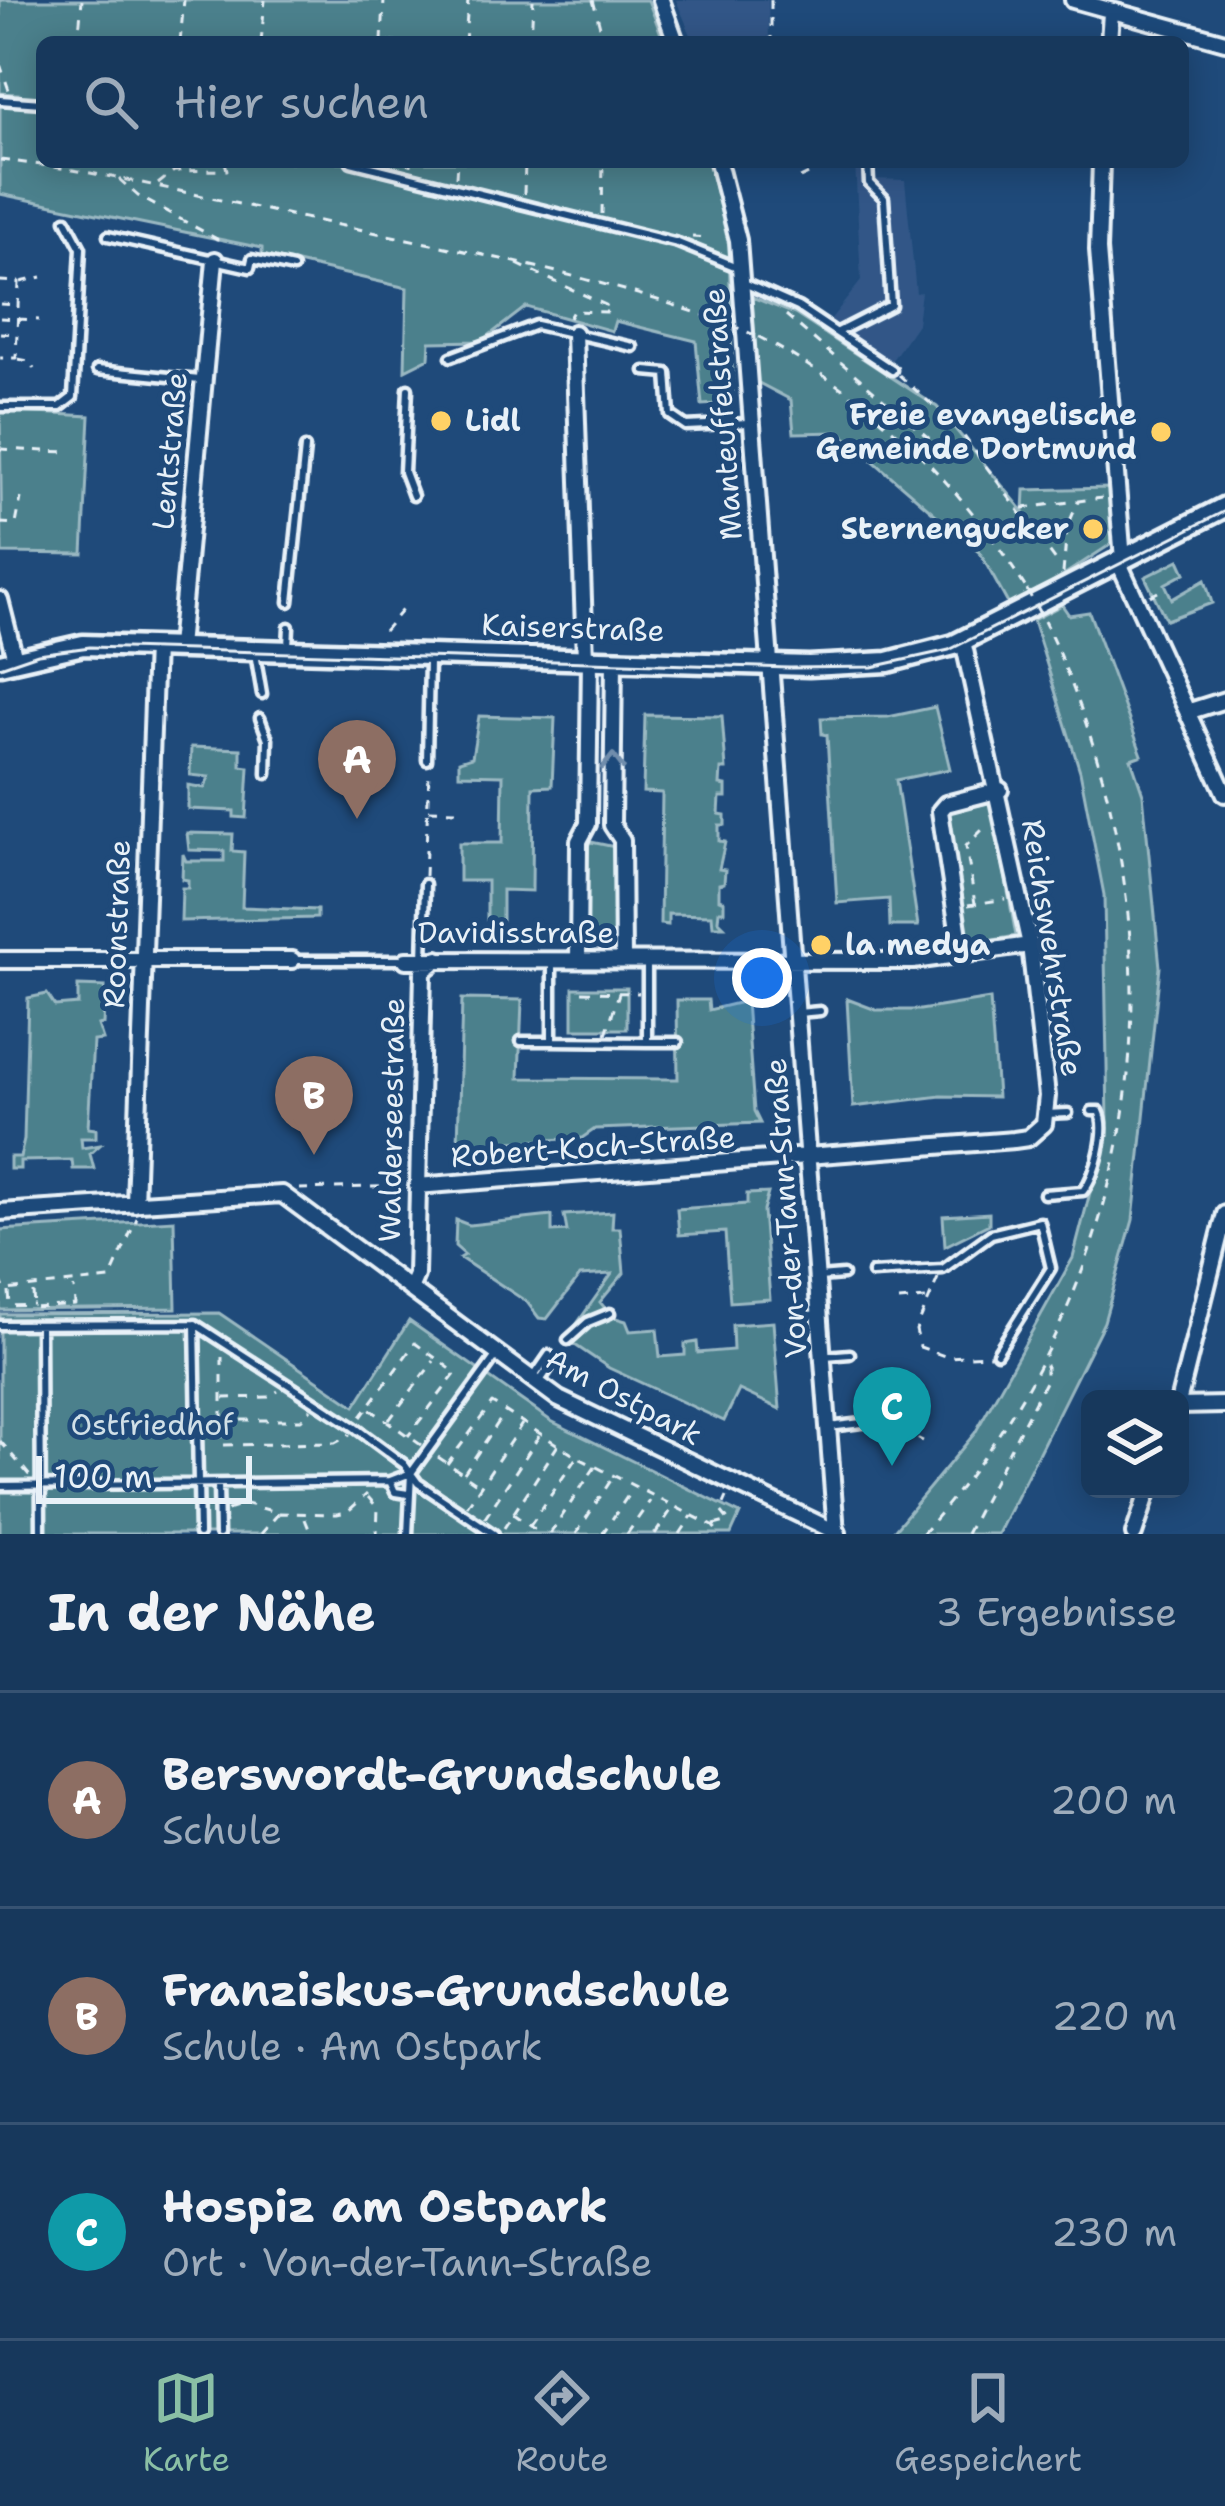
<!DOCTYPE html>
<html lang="de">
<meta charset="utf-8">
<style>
body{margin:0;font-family:"Shantell Sans",sans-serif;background:#244365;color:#f1f3f6}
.controls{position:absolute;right:36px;bottom:36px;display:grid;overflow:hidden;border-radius:18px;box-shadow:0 6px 30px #0003}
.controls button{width:108px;height:108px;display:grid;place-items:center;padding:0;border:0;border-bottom:3px solid #365272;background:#17385c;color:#f1f3f6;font:60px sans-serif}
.scale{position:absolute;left:36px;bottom:30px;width:216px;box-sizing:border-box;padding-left:12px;border:6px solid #e8f1f8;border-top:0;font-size:33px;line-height:42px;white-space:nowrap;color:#e8f1f8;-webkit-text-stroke:9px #1f4a7a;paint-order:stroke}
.you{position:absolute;left:762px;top:978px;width:42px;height:42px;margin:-30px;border:9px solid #fff;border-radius:50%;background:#1a73e8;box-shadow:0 0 0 18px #1a73e833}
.badge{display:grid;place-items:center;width:78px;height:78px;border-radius:50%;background:#8abfa5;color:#fff;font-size:39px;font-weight:700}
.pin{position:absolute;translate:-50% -99px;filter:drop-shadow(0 3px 6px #0008)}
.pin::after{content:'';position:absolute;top:63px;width:42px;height:36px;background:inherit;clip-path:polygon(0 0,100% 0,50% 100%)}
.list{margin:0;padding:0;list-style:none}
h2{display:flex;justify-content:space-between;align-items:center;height:156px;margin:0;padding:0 48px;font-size:51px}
h2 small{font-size:39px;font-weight:400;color:#9eacbb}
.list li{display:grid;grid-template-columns:78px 1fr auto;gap:36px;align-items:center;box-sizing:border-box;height:216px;padding:0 48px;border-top:3px solid #365272}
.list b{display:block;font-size:45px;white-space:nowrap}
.list p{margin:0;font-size:39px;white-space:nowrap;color:#9eacbb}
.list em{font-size:39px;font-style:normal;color:#9eacbb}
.icon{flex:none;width:66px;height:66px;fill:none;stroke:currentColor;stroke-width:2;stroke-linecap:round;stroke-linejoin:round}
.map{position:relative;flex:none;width:1225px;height:1534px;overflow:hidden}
.search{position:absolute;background:#17385c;box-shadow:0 6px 30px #0003;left:36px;right:36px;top:36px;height:132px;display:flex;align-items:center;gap:30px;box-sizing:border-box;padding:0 42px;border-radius:18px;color:#9eacbb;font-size:45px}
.sheet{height:804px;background:#17385c}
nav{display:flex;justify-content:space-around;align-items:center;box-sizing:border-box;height:168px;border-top:3px solid #365272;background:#17385c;font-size:33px;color:#9eacbb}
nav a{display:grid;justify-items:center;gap:6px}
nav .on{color:#8abfa5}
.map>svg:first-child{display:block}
</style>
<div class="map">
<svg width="1225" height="1534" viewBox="0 0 1225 1534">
<rect width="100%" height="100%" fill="#1f4a7a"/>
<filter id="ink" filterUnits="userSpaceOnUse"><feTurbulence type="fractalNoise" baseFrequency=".00833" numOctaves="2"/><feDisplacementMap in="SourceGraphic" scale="24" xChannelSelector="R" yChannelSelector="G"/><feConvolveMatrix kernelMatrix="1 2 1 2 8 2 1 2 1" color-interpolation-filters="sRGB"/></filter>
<g filter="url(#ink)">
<!-- built -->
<path fill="#305787" d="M 676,0 L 768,0 L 769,39 L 694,42 Z
M 855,162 L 873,162 L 874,179 L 905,180 L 916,293 L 921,292 L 917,324 L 890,363 L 830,320 L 861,281 Z"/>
<!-- green -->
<path fill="#4c808c" stroke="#9ab8c2" stroke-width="3" d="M 0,0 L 648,0 L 664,42 L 42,42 L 42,162 L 709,162 L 729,246 L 733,403 L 702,405 L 696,341 L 615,321 L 612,331 L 526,307 L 482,341 L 430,342 L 429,358 L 405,370 L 407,288 L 262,255 L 262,248 L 0,194 L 0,105 L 16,94 L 0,93 Z
M 752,297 L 795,314 L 937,407 L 1024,512 L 1025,490 L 1108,488 L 1116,541 L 1011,609 L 980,553 L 840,432 L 794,433 L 791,400 L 757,382 Z
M 0,411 L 90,416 L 83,554 L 2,553 Z
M 1179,560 L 1185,573 L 1165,584 L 1172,599 L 1205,580 L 1212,603 L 1166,620 L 1145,577 Z
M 1062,605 L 1069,615 L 1089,612 L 1142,755 L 1131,759 L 1143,794 L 1160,967 L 1133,1220 L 1104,1322 L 998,1534 L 891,1534 L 975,1433 L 1073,1258 L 1108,1123 L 1104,895 L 1080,771 L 1033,620 Z
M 935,707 L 950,769 L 896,780 L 918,926 L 890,926 L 889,899 L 837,903 L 827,735 L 822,734 L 821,718 L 888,717 Z
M 645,715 L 722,716 L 726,769 L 721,769 L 720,785 L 726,786 L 726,797 L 720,797 L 719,814 L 725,815 L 725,825 L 719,825 L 719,841 L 725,842 L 719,869 L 725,870 L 724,883 L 719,884 L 719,899 L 724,901 L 724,911 L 719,911 L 718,920 L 724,926 L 713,926 L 712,915 L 668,914 L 668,925 L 660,924 L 662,793 L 643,792 Z
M 479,716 L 555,718 L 552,786 L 533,787 L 532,891 L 502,890 L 502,920 L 487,920 L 487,881 L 459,881 L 459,843 L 502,843 L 503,775 L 459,774 L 459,761 L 472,757 Z
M 191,747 L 241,749 L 241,766 L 249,767 L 246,818 L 234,817 L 234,811 L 188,809 L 188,785 L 205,788 L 209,777 L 190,775 Z
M 992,802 L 1016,936 L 966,945 L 948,812 Z
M 187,833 L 233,834 L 232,851 L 244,852 L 242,907 L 317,910 L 317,918 L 181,921 L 182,888 L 188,888 L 188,880 L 182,879 L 183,854 L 186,861 L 224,861 L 224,851 L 189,850 Z
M 591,842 L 615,847 L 614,945 L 585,943 L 586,846 Z
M 78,986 L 105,987 L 103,1024 L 98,1025 L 103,1040 L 93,1041 L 88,1128 L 96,1129 L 96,1138 L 81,1138 L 82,1148 L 100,1145 L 90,1154 L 94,1169 L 73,1169 L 72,1160 L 20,1161 L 20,1169 L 10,1169 L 10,1157 L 20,1157 L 24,1140 L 28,998 L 47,994 L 55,1006 L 78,1004 Z
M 573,988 L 627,988 L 627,1029 L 573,1029 Z
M 462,999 L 522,1000 L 519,1078 L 670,1079 L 678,1079 L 677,1000 L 708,1000 L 709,1010 L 746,1001 L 754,1111 L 760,1123 L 595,1129 L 582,1138 L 458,1145 Z
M 847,999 L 876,1010 L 920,1010 L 990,999 L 997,1097 L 941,1096 L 853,1107 Z
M 768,1193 L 763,1211 L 770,1299 L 730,1302 L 725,1232 L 679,1235 L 677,1209 L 747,1204 L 747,1194 Z
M 613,1212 L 612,1228 L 620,1228 L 624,1273 L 600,1302 L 612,1317 L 626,1321 L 630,1331 L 657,1329 L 660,1357 L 685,1355 L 685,1344 L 697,1342 L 698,1353 L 733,1350 L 732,1325 L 773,1322 L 780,1409 L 739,1390 L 724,1421 L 609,1368 L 566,1339 L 612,1274 L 580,1276 L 547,1319 L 539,1318 L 527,1302 L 460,1258 L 465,1255 L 455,1246 L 456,1220 L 469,1225 L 552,1216 L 552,1232 L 567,1231 L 564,1215 Z
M 989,1213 L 989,1224 L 945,1246 L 943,1216 Z
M 174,1220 L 176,1308 L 0,1310 L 0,1230 Z
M 219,1313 L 355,1406 L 409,1321 L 551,1421 L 740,1514 L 731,1534 L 0,1534 L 0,1314 Z"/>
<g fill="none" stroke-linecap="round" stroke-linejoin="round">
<!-- service casing -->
<g stroke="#e8f1f8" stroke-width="15">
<path id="service" d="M 0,100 L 42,103
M 351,162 L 678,243 L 737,267
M 108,236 L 250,268 L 252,259 L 293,268
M 744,283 L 798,307 L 892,370
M 838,332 L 891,305 L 884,198 L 869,183 L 868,162
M 451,357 L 536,325 L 633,347
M 97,370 L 200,380
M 645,371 L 667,373 L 670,415 L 686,426 L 748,423
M 408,389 L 404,472 L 413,496
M 0,407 L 60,407 L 73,397 L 81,248 L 66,220
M 289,602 L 305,448
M 288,646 L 289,627
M 255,653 L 262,694
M 260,718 L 268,739 L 267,774
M 427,760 L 429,661
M 296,960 L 403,960
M 423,961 L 425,884
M 552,964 L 552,1041 L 647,1042 L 647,963
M 798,1013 L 820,1011
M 521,1041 L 552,1041
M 647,1042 L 678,1042
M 1046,1114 L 1068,1113
M 1044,1194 L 1083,1191 C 1096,1175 1108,1129 1099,1111 L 1092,1111
M 872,1273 L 943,1269 L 991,1234 L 1040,1222 L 1051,1268 L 997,1353
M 819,1277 L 843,1275
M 799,1316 L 818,1314
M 195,1324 L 199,1534
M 0,1325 L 195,1324 L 354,1427 L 404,1464 L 418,1483 L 494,1534
M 40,1325 L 41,1534
M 568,1340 L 588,1322 L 610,1313
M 825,1356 L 850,1354
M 533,1378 L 549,1355
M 540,1381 L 555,1359
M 829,1427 L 878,1421
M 411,1473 L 496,1356
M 218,1484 L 219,1534
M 0,1486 L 390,1481
M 408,1494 L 395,1492 L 390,1481 L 411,1473 L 408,1534"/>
</g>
<!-- minor casing -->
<g stroke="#e8f1f8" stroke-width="22">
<path id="minor" d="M 661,0 L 676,42
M 1073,0 L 1225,42
M 1109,42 L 1111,13
M 718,162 L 738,240 L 836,1532
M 1101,162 L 1098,250 L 1123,560
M 574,333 L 585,659
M 1119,563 L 1225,794
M 0,600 L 15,659
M 179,647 L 215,260
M 614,660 L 612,825 L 622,840 L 623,959
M 1190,711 L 1225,700
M 962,956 L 940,811 L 946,804 L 1000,790
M 578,959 L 579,841 L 588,824 L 590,659
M 0,960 L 292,960
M 406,960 L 913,961 L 1030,945
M 417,1186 L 1014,1140 L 1028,1138 L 1044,1124 L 1047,1096 L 1030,945 L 963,641
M 135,1204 L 155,646
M 0,1212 L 282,1194 L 559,1399 L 838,1533
M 410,1289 L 416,1275 L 423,971 L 438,959
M 1179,1399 L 1225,1214
M 1180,1406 L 1225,1405
M 1134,1534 L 1149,1489"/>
</g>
<!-- secondary casing -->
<g stroke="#e8f1f8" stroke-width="27">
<path id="secondary" d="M 0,664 L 83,645 L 809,666 L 888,662 L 954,645 L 1225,507"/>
</g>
<!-- path -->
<path stroke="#e8f1f8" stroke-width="3" stroke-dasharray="9 9" stroke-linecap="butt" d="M 593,0 L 604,42
M 771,0 L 771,42
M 78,42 L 82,0
M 180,42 L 184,0
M 261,42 L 265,0
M 382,42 L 384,0
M 465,42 L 468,0
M 531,42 L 533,0
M 0,64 L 10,93
M 0,160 C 106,171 209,199 314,220 C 454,249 596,274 730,325
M 403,162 L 415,166
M 456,177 L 457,162
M 800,178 L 833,162
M 119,179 L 138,196 L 217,239 L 216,246
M 158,184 L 174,171 L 227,170 L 225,162
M 524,194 L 525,162
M 602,214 L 603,162
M 692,237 L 708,238
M 517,264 L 610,307 L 607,312 L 573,311 L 569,318
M 0,281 L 19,282 L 16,358 L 0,358
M 21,282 L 42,277
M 0,304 L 16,305
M 786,315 L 931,440 L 931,460
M 0,318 L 39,320
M 0,333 L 15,334
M 759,337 C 871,396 960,482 1027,590
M 18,359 L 29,361 L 34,369
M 899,375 L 957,427 L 1059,565
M 0,449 L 67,452
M 1023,508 L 1102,498
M 0,523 L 16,524 L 21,498
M 1063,573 L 1067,528 L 1078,502
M 1150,596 L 1166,588
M 505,622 L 521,635
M 384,631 L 407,604
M 429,810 L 456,811
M 425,876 L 429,772
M 975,904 L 966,846 L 987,825
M 968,905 L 1005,899
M 582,992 L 639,993
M 606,1034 L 619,993
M 299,1189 L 403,1186
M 938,1278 L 916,1330 L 920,1347 L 947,1357 L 990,1355
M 0,1279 L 5,1290 L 110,1279 L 137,1218
M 9,1292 L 10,1306 L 34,1305
M 33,1292 L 34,1308 L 75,1305 L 74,1288
M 899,1301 L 927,1299
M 222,1357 L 222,1445 L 335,1443 L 350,1435
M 224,1398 L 269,1397 L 278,1391
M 370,1409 L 421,1445
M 361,1417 L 415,1343 L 456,1373 L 408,1436
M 223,1420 L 301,1420 L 311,1409
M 389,1420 L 434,1361
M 885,1424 L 923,1441
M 0,1441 L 30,1476
M 438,1457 L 481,1486
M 447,1464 L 492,1403 L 577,1457 L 713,1526 L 719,1534
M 464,1473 L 506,1411
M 368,1497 L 378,1508 L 377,1534
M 467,1506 L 522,1424
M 227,1510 L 247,1504 L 279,1513 L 337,1514 L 347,1512 L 367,1494
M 513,1514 L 541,1534
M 485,1518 L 539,1436
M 305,1519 L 311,1534
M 714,1525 L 729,1521 L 721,1511 L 727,1497
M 530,1526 L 576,1458
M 504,1528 L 558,1445
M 261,1534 L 279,1513
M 550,1534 L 595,1467
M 576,1534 L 613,1477
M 602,1534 L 631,1491
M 627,1534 L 650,1501
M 655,1534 L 674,1506
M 680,1534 L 692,1516
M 922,1534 C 1153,1274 1193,931 1044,621
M 966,1534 L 1046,1380 L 1046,1352"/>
<!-- service -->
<use href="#service" stroke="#1f4a7a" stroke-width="6"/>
<!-- minor -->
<use href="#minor" stroke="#1f4a7a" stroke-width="14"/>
<!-- secondary -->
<use href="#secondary" stroke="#1f4a7a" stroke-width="18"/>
<!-- tram -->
<path stroke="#e8f1f8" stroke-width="3" d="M 0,667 L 38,654 L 90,647 L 790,668 L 872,667 L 949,650 L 1225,511"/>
<!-- path-bridge -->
<path stroke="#e8f1f8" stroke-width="3" stroke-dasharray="9 9" stroke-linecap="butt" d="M 731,325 L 757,336
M 1027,590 L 1044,621"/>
</g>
<!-- one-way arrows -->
<defs><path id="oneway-chevron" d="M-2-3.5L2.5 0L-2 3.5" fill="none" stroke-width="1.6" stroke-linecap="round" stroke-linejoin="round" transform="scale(3)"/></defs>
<use stroke="#6f8dac" href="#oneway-chevron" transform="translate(613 762) rotate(-89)"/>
</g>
<!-- markers -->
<g fill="#ffd166" stroke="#1f4a7a" stroke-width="4.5">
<circle cx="441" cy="421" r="12"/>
<circle cx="1161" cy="432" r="12"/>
<circle cx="1093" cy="529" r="12"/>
<circle cx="821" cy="945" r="12"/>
</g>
<g text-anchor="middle" stroke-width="10" stroke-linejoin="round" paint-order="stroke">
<!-- street labels -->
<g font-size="30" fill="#e8f1f8" stroke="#1f4a7a">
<text transform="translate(723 414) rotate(-94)" y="10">Manteuffelstraße</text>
<text transform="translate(170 451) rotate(-85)" y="10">Lentstraße</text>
<text transform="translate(573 628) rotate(2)" y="10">Kaiserstraße</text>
<text transform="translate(117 924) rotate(-88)" y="10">Roonstraße</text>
<text x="516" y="943">Davidisstraße</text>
<text transform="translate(1052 948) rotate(81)" y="10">Reichswehrstraße</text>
<text transform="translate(392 1120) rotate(-89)" y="10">Walderseestraße</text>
<text transform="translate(593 1147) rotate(-4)" y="10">Robert-Koch-Straße</text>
<text transform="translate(786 1208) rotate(-94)" y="10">Von-der-Tann-Straße</text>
<text transform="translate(624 1397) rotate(28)" y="10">Am Ostpark</text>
</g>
<!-- poi labels -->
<g font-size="30" font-weight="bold" fill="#e8f1f8" stroke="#1f4a7a" text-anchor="end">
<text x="1137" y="425">Freie evangelische<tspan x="1137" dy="34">Gemeinde Dortmund</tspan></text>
<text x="465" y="431" text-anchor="start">Lidl</text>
<text x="1069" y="539">Sternengucker</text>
<text x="845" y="955" text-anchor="start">la medya</text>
</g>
<!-- park labels -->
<g font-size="30" fill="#d1e0e8" stroke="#1f4a7a">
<text x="152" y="1435">Ostfriedhof</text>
</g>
</g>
</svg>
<div class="controls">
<button><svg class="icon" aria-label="layers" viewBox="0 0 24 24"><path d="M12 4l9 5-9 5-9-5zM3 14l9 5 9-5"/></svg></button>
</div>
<div class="scale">100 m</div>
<div class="you"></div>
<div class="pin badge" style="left:357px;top:819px;background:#8d6e63">A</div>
<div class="pin badge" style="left:314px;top:1155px;background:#8d6e63">B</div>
<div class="pin badge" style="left:892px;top:1466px;background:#0f9aa8">C</div>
<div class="search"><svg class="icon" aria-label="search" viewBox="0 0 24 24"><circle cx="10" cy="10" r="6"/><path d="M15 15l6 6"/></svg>Hier suchen</div>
</div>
<section class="sheet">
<h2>In der Nähe<small>3 Ergebnisse</small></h2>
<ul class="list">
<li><span class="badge" style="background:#8d6e63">A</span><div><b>Berswordt-Grundschule</b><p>Schule</p></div><em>200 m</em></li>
<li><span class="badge" style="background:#8d6e63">B</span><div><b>Franziskus-Grundschule</b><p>Schule · Am Ostpark</p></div><em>220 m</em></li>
<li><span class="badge" style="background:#0f9aa8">C</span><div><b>Hospiz am Ostpark</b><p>Ort · Von-der-Tann-Straße</p></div><em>230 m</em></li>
</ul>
</section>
<nav>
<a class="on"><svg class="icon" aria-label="map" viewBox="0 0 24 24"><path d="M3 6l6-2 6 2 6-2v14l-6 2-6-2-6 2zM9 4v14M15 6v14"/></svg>Karte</a>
<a><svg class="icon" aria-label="directions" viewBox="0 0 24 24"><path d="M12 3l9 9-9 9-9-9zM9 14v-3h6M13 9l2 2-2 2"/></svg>Route</a>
<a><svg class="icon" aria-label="saved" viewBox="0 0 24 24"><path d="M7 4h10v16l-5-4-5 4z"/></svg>Gespeichert</a>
</nav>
